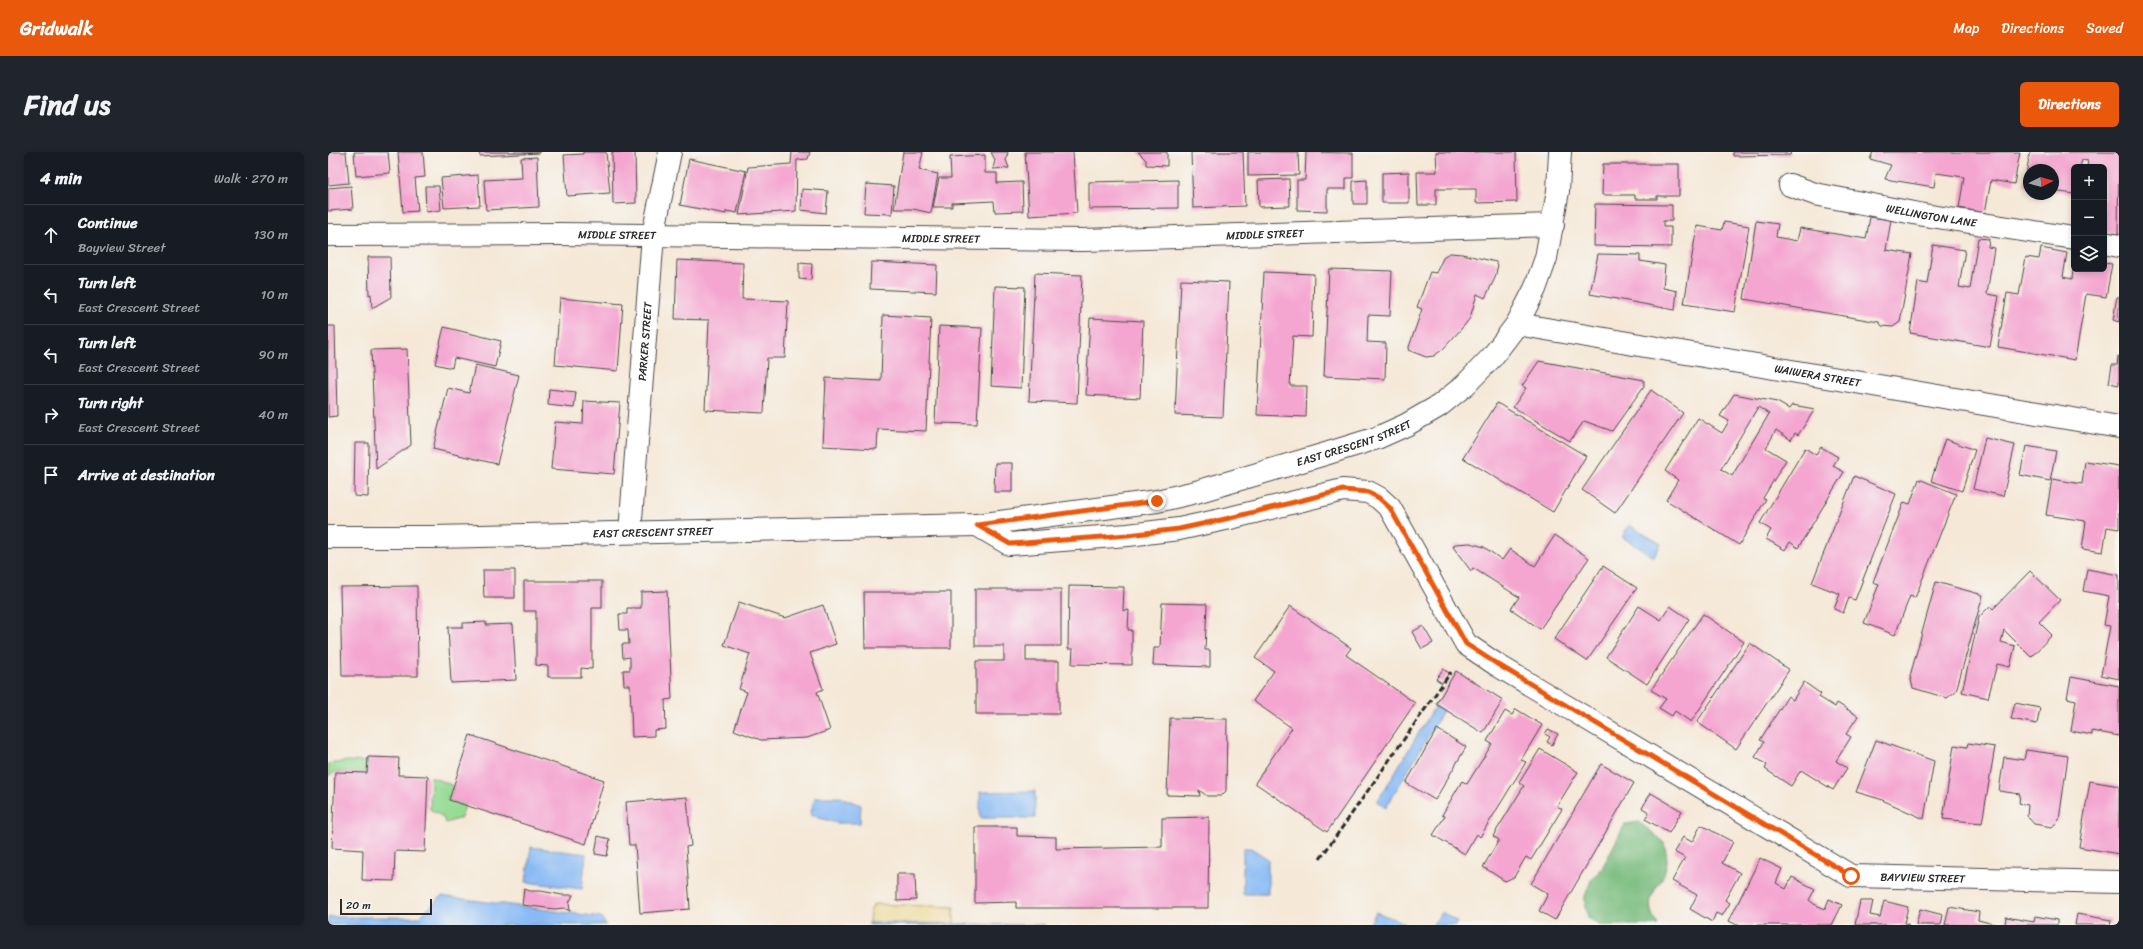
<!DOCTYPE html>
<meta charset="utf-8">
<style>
body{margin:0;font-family:Sriracha,sans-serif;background:#20242c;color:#f1f3f6}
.controls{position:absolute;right:12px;top:12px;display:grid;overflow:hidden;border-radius:6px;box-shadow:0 2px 6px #0003}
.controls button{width:36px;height:36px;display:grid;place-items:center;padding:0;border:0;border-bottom:1px solid #363941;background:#171b24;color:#f1f3f6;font:20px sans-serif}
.compass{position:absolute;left:1695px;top:12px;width:36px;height:36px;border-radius:50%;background:#171b24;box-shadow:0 2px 6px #0003;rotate:84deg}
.scale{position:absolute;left:12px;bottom:10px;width:92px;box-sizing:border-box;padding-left:4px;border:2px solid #2b2b2b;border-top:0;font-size:11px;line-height:14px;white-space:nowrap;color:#2b2b2b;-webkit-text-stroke:3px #f6f6f2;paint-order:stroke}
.stop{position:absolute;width:12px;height:12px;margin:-9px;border:3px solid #ea580c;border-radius:50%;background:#fff}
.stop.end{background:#ea580c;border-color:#fff;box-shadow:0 1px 4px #0008}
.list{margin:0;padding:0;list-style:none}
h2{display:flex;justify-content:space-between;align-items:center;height:52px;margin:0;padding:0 16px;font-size:17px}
h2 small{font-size:13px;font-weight:400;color:#9ea1a6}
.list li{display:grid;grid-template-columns:26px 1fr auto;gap:12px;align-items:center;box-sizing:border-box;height:60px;padding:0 16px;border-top:1px solid #363941}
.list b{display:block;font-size:15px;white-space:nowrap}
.list p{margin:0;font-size:13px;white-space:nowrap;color:#9ea1a6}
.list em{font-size:13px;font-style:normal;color:#9ea1a6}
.icon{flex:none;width:22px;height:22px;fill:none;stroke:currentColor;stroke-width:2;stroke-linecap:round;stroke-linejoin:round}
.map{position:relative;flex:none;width:1791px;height:773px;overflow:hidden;border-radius:6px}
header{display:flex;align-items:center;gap:24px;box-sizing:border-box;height:56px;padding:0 20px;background:#ea580c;color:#fff}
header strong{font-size:19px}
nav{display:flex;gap:22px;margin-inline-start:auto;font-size:14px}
.intro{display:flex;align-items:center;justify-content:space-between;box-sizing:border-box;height:96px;padding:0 24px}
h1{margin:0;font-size:28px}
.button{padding:10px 18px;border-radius:6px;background:#ea580c;color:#fff;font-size:14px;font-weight:700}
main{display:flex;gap:24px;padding:0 24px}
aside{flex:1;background:#171b24;border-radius:6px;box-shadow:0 2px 6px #0003}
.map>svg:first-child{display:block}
</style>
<header>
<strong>Gridwalk</strong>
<nav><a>Map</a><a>Directions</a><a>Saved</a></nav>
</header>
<div class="intro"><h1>Find us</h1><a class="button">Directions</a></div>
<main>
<aside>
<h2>4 min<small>Walk · 270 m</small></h2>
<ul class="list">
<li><svg class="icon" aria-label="ahead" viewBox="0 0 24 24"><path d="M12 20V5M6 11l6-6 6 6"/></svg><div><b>Continue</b><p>Bayview Street</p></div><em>130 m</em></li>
<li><svg class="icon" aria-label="left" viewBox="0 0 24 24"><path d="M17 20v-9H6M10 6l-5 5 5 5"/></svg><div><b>Turn left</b><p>East Crescent Street</p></div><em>10 m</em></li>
<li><svg class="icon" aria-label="left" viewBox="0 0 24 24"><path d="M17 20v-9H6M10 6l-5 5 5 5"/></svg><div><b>Turn left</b><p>East Crescent Street</p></div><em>90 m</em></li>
<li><svg class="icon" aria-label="right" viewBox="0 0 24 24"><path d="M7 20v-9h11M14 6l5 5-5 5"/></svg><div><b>Turn right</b><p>East Crescent Street</p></div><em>40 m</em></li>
<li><svg class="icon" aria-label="arrive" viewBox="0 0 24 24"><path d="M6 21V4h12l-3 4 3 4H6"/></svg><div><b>Arrive at destination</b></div></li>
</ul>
</aside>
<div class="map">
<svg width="1791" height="773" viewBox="0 0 1791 773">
<rect width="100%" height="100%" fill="#f6f6f2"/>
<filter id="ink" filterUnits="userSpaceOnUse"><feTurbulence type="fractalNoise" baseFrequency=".025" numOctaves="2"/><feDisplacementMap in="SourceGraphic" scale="8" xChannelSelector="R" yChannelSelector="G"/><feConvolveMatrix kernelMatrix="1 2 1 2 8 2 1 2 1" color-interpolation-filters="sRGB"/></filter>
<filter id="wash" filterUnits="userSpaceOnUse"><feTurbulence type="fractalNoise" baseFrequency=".012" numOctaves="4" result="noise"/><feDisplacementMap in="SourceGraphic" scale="16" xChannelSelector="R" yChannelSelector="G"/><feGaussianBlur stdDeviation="0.9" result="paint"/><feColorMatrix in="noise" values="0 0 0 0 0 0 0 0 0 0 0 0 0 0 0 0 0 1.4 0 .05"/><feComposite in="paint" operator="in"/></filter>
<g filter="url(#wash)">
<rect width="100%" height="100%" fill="#f5e8d7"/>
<!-- green -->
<path fill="#97dc95" stroke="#618460" d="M 20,609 L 40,610 L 39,621 L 7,620 L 0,624 L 0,612 Z
M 103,625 L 126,634 L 121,648 L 137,653 L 133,666 L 117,671 L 115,665 L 102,657 Z"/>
<!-- forest -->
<path fill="#79bc7e" stroke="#527454" d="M 1311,670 L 1336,690 C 1337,696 1339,703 1339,709 C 1338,735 1309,743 1330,773 L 1272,773 L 1260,766 L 1256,747 L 1263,728 L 1274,716 L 1297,672 Z"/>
<!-- sand -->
<path fill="#eeda9e" stroke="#8c8264" d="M 546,752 L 626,755 L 626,772 L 541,771 L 542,760 Z"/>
<!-- water -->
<path fill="#88baf5" stroke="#5a7290" d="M 1301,373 L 1333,392 L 1326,405 L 1294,385 Z
M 1107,554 L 1115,559 L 1058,656 L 1049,650 Z
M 707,639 L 707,666 L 652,666 L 652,640 Z
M 487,645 L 512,645 L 533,653 L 532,671 L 508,671 L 482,663 Z
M 203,695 L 258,702 L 254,737 L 198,730 Z
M 915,696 L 923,696 L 940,707 L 940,742 L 915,742 Z
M 114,744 L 273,765 L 278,773 L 0,773 L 0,766 L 2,765 L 91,765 Z
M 1048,760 L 1076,771 L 1074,773 L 1041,773 Z
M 1114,760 L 1129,770 L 1127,773 L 1105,773 Z
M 541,771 L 717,773 L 541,773 Z"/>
<g id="blocks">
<!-- building -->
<path fill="#f4a5d0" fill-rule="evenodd" d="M 0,0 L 18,0 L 21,31 L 0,33 Z
M 26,0 L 60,0 L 62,21 L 28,24 Z
M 70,0 L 95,0 L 97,25 L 87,26 L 90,59 L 75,60 Z
M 151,0 L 212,0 L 212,1 L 152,4 Z
M 255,0 L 278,0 L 282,41 L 239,44 L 236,3 L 255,2 Z
M 284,0 L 307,0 L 308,51 L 285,52 Z
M 464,0 L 482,0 L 480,7 L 469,8 L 468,59 L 411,63 L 420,15 L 463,12 Z
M 575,0 L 595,0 L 591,18 L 610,22 L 603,61 L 585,57 L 566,57 Z
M 663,0 L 680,0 L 678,8 L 681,16 L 665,17 L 667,8 Z
M 697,0 L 745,0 L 749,61 L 701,64 Z
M 810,0 L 839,0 L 839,14 L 818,13 L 818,8 Z
M 863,0 L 915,0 L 917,54 L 865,56 Z
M 920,0 L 970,0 L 971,23 L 920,24 Z
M 978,0 L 1025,1 L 1025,26 L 1018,26 L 1018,37 L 999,37 L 999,59 L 969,58 L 969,28 L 977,28 Z
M 1108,0 L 1188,0 L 1189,50 L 1148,51 L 1148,37 L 1108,37 L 1108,53 L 1090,53 L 1089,20 L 1109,20 Z
M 1405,0 L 1463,0 L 1462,3 L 1405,4 Z
M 1545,0 L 1692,0 L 1686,32 L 1663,28 L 1657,61 L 1631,56 L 1636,25 L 1608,21 L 1606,35 L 1557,27 L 1563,13 L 1542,7 Z
M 1702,0 L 1791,0 L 1790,82 L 1776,80 L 1776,15 L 1759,15 L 1760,9 L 1754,8 L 1752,15 L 1746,15 L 1746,42 L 1725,39 L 1725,18 L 1701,18 L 1701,35 L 1696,34 Z
M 657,3 L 657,21 L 669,21 L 669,31 L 694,30 L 695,59 L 667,60 L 666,49 L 624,51 L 624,55 L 605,55 L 611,26 L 623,26 L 622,5 Z
M 209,5 L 211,55 L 158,58 L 156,28 L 194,26 L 193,6 Z
M 361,7 L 418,19 L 409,61 L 398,59 L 398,62 L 352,53 Z
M 1275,12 L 1351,12 L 1351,44 L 1329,44 L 1329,47 L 1307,47 L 1307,43 L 1274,43 Z
M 1081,20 L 1081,51 L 1054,51 L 1054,21 Z
M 150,23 L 152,54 L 116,56 L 113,26 Z
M 961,27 L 962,54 L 931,55 L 930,28 Z
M 850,28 L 850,56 L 761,57 L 761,30 Z
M 1039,28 L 1039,52 L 1025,52 L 1025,29 Z
M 538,32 L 566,34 L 564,62 L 536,61 Z
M 23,34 L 25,57 L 0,59 L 0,36 Z
M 97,34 L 111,34 L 113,58 L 98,60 Z
M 474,37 L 500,39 L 498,61 L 473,58 Z
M 1267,52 L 1344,53 L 1344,69 L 1335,69 L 1335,75 L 1343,75 L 1343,95 L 1266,94 Z
M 1520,56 L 1543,60 L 1542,65 L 1563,68 L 1558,98 L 1584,102 L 1572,170 L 1565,175 L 1554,174 L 1551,170 L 1416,147 L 1428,69 L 1450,72 L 1448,85 L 1469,89 L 1472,76 L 1538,87 L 1542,65 L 1520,61 Z
M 1396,70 L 1421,74 L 1407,160 L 1356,152 L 1369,74 L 1394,78 Z
M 1650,86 L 1661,87 L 1660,95 L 1666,96 L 1659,142 L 1671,144 L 1662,195 L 1582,181 L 1590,130 L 1599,132 L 1605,93 L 1637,98 L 1631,135 L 1642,137 Z
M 1713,96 L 1739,101 L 1735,125 L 1744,127 L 1745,117 L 1776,117 L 1776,111 L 1784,112 L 1778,145 L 1758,142 L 1747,208 L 1670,195 L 1679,141 L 1691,143 L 1698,105 L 1711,107 Z
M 1122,101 L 1134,102 L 1168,110 L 1170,113 L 1169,117 L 1167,126 L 1157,146 L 1149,142 L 1142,166 L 1135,175 L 1115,197 L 1106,204 L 1098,205 L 1080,198 L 1094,157 L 1089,155 L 1102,120 L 1108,121 L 1116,104 Z
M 1270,102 L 1312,103 L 1312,109 L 1337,113 L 1335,136 L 1349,139 L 1347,158 L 1262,142 Z
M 40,105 L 62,105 L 63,145 L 44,156 L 43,142 L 41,143 Z
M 349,108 L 415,111 L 414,147 L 460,149 L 457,206 L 439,206 L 436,261 L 377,258 L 381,168 L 347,167 Z
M 543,110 L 609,113 L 608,140 L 542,137 Z
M 471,111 L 484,112 L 483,128 L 471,127 Z
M 1001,117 L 1064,119 L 1062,164 L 1040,163 L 1039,190 L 1058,191 L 1057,227 L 996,224 Z
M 936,120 L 986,122 L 984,185 L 965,184 L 962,234 L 979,234 L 978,265 L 929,263 Z
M 707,121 L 754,123 L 749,251 L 701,249 Z
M 853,128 L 901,130 L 895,265 L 847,263 Z
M 667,134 L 697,135 L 693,236 L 663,234 Z
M 1789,145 L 1791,145 L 1791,170 L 1785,168 Z
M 232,146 L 295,152 L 290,219 L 227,213 Z
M 555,163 L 603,166 L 598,279 L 550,277 L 549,297 L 495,294 L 498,226 L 553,229 Z
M 762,166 L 815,169 L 812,246 L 758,243 Z
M 0,174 L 7,174 L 9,264 L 0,265 Z
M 611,174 L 654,176 L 649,272 L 607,271 Z
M 116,175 L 173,189 L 167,215 L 126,206 L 124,216 L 107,212 Z
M 79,197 L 83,293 L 48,317 L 43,198 Z
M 1790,204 L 1791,204 L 1791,233 L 1781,231 L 1784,213 L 1789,213 Z
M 1211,209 L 1316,228 L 1316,234 L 1284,279 L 1256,269 L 1242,289 L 1185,255 L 1198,236 L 1194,234 Z
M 147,213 L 191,223 L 169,312 L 105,297 L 120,236 L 141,241 Z
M 221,237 L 248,240 L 246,256 L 220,253 Z
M 1323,238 L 1355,261 L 1287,361 L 1254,338 Z
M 1406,242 L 1449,250 L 1461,257 L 1464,253 L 1487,257 L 1470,283 L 1467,281 L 1463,288 L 1448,278 L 1438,296 L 1458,308 L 1435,346 L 1438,347 L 1411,393 L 1338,348 L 1350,328 L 1337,319 L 1370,266 L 1394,281 L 1401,269 L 1392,264 ZM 1430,255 L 1441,262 L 1404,324 L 1393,317 Z
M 256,249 L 292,251 L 286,322 L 223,317 L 227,270 L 255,272 Z
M 1169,251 L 1258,304 L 1225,360 L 1135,306 Z
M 1657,286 L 1687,293 L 1675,344 L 1645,337 Z
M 1617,287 L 1647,298 L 1634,339 L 1603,329 Z
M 27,291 L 41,291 L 40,345 L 26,344 Z
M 1698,294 L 1728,299 L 1722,329 L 1692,323 Z
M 1493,295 L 1510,305 L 1505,314 L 1516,320 L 1470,396 L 1462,390 L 1457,398 L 1438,387 L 1443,378 L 1432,371 L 1477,296 L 1488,303 Z
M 1757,309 L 1791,314 L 1791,377 L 1779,375 L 1775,400 L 1754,397 L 1758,369 L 1718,363 L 1724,327 L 1754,332 Z
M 667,311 L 684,311 L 684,340 L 666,340 Z
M 1526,324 L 1568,342 L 1527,448 L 1521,446 L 1515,461 L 1506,457 L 1512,442 L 1484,431 Z
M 1591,327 L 1628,342 L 1587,446 L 1582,444 L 1567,483 L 1536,471 L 1551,432 L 1545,430 L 1576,350 L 1582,352 Z
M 1227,383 L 1261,406 L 1212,477 L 1183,457 L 1191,445 L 1145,416 L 1143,419 L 1125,395 L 1127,392 L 1142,391 L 1156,395 L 1174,408 L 1182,397 L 1207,414 Z
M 1275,414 L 1309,436 L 1259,509 L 1226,487 Z
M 1759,417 L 1791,423 L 1791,527 L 1773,523 L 1782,474 L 1776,473 L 1781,444 L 1755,439 Z
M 155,418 L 187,418 L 187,446 L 156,446 Z
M 1702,419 L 1732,448 L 1711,470 L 1724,483 L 1703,505 L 1676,478 L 1673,490 L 1687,494 L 1682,515 L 1669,512 L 1660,546 L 1634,540 L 1651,465 L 1662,454 L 1665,457 Z
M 196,429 L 274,429 L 274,456 L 264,456 L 264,517 L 253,516 L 253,525 L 220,525 L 220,514 L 208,513 L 208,459 L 196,459 Z
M 1608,430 L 1655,443 L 1628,539 L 1619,546 L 1585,536 L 1582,524 Z
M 89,434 L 90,524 L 14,524 L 12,435 Z
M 741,434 L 796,435 L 795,459 L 801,458 L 800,478 L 804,478 L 804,513 L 744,512 L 745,497 L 740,497 Z
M 647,437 L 733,437 L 733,494 L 698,494 L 698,509 L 731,509 L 731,562 L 648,562 L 648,509 L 676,509 L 676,494 L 647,494 Z
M 339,439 L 344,547 L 337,548 L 338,577 L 326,578 L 326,584 L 304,585 L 302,533 L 296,533 L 295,518 L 302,518 L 302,505 L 295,506 L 294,492 L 301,492 L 300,478 L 292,478 L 291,462 L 299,462 L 299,456 L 313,456 L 313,440 Z
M 536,440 L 623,440 L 623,496 L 537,496 Z
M 411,450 L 457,466 L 495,453 L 508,492 L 482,501 L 495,537 L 489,540 L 502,578 L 479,586 L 433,588 L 406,578 L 419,540 L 411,537 L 422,502 L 396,493 Z
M 834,451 L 879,452 L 877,498 L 882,498 L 882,515 L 825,513 L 826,496 L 832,496 Z
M 962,454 L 1023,496 L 1018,503 L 1087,551 L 999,680 L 927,631 L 964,576 L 925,549 L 946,519 L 927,506 Z
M 1311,454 L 1333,468 L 1342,454 L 1361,467 L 1319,532 L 1278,505 Z
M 1375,462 L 1416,490 L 1363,570 L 1347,559 L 1344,564 L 1331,556 L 1338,547 L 1323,538 Z
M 158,470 L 158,473 L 185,472 L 188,528 L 123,531 L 120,475 L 135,475 L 135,471 Z
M 1095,474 L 1105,491 L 1094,497 L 1084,480 Z
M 1422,491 L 1461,518 L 1408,597 L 1369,570 Z
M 1115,517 L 1121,521 L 1114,531 L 1108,527 Z
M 1128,519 L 1175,548 L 1155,581 L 1108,552 Z
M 1743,525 L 1791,534 L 1791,584 L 1764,579 L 1764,583 L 1743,579 L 1748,548 L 1739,546 Z
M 1476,530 L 1493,542 L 1491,545 L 1507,555 L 1509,551 L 1530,564 L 1518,582 L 1523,585 L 1508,609 L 1519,616 L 1505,638 L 1473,618 L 1463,634 L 1437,617 L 1439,613 L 1427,605 L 1436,590 L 1432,588 L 1460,544 L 1465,548 Z
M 1687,551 L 1712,556 L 1709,572 L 1683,567 Z
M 1188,557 L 1214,573 L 1193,608 L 1198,610 L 1152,685 L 1149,682 L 1137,702 L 1105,683 L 1117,664 L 1114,663 L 1134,629 L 1139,632 L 1164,592 L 1159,589 L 1177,559 L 1184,563 Z
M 842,566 L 899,567 L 898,639 L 893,644 L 879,644 L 871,638 L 872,644 L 839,643 Z
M 1109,577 L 1138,595 L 1107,648 L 1078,631 Z
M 1220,577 L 1230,582 L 1224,593 L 1219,590 L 1222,585 L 1217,582 Z
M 142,583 L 276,628 L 258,692 L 121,648 Z
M 1548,588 L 1606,609 L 1596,667 L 1552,647 L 1528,640 Z
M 1640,591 L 1667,595 L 1654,671 L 1615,667 L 1626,593 L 1639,595 Z
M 1212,597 L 1250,620 L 1229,654 L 1234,657 L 1203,708 L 1198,705 L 1186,725 L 1177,729 L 1155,715 L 1171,688 L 1165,684 L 1196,634 L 1191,631 Z
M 1698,598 L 1740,604 L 1731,668 L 1724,675 L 1706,672 L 1699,664 L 1700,653 L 1691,651 L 1692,642 L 1671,639 L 1676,605 L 1696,608 Z
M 40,605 L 71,606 L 70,623 L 100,624 L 97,700 L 67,699 L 66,729 L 34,728 L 35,698 L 4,696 L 7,620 L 39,621 Z
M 1273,612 L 1306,631 L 1227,768 L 1211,759 L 1220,742 L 1203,732 Z
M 1762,629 L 1791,634 L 1791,702 L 1751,695 Z
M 1323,641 L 1354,659 L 1341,681 L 1317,667 L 1321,660 L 1314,656 Z
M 359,645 L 363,694 L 358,695 L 362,757 L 312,761 L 307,693 L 301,693 L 298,650 Z
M 881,665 L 880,756 L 688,756 L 688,750 L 647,751 L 647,675 L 689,675 L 689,684 L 728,685 L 728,697 L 834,695 L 834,666 Z
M 1373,673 L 1405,690 L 1394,711 L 1412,721 L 1397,748 L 1402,751 L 1394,764 L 1388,761 L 1384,770 L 1362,757 L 1369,743 L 1344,729 L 1357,706 L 1346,700 L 1355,685 L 1364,690 Z
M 270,684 L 282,687 L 279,704 L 267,702 Z
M 1432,706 L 1454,717 L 1448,731 L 1458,737 L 1464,725 L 1487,737 L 1481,748 L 1486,752 L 1497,757 L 1501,747 L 1514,753 L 1504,773 L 1409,773 L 1401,769 Z
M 569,722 L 587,722 L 588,748 L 569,749 Z
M 196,737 L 202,739 L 213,739 L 234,743 L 245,743 L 241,751 L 242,759 L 236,756 L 227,757 L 194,753 Z
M 1532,749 L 1545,749 L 1542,763 L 1552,765 L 1556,749 L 1580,755 L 1576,771 L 1581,773 L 1527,773 Z
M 1621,755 L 1651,760 L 1650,768 L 1670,773 L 1617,773 Z
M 1592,757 L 1615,763 L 1613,773 L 1588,773 Z
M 1749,762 L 1783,768 L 1782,773 L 1747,773 Z
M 1707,764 L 1729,768 L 1729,773 L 1677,773 L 1678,765 L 1706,770 Z"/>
</g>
</g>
<g filter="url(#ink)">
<use href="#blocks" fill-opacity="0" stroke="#494745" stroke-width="1"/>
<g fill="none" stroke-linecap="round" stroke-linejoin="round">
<!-- minor casing -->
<g stroke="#494745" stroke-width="24">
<g id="minor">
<path id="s1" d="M 1462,33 L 1487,42 L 1596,63 L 1746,86"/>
<path id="s2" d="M 0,83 L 232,82 L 756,88 L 1225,73"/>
<path d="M 1776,91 L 1791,94"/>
<path id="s3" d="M 1189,172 L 1791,275"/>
<path id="s4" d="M 649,373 L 681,392 L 800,383 L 851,377 L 902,366 L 1015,338 L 1040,340 L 1051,346 L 1062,356 L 1138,492 L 1169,513 L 1523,724 L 1791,730"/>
<path id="s5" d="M 302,380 L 325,83 L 342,0"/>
<path id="s6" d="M 0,385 L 104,385 L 649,373 L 829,349 L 868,340 L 994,303 L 1049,286 L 1078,273 L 1111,254 L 1137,233 L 1164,205 L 1189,172 L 1207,137 L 1218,106 L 1230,39 L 1232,0"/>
</g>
</g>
<!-- minor -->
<use href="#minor" stroke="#fff" stroke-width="22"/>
<!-- rail -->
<path stroke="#2b2b2b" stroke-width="3" stroke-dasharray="6 3" stroke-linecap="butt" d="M 992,707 L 1123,520"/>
</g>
</g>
<g fill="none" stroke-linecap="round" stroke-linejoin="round" filter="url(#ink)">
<!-- route -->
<path stroke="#ea580c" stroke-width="5" d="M 829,349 L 649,373 L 682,392 L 800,383 L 851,377 L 902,366 L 1015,338 L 1040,340 L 1051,346 L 1062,356 L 1138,492 L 1169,512 L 1523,724"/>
</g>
<g text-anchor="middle" stroke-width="4" stroke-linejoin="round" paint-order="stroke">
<!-- street labels -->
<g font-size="11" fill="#2b2b2b" stroke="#f6f6f2">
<text dy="4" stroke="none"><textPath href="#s1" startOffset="145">WELLINGTON LANE</textPath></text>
<text dy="4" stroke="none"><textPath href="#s2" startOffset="289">MIDDLE STREET</textPath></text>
<text dy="4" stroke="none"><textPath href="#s2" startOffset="937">MIDDLE STREET</textPath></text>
<text dy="4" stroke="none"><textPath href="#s2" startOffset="613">MIDDLE STREET</textPath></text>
<text dy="4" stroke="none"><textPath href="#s5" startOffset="191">PARKER STREET</textPath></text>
<text dy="4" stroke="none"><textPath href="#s3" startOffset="305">WAIWERA STREET</textPath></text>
<text dy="4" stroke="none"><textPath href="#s6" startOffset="1036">EAST CRESCENT STREET</textPath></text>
<text dy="4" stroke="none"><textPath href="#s6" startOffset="325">EAST CRESCENT STREET</textPath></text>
<text dy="4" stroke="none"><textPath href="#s4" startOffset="1106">BAYVIEW STREET</textPath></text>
</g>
</g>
</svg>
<div class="controls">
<button>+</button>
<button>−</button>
<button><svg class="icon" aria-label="layers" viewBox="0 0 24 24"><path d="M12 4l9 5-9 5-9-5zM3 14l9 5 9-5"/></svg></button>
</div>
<svg class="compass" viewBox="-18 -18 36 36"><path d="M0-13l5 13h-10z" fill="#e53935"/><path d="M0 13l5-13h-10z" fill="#9ea1a6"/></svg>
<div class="scale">20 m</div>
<div class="stop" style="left:1523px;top:724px"></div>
<div class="stop end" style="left:829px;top:349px"></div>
</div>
</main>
